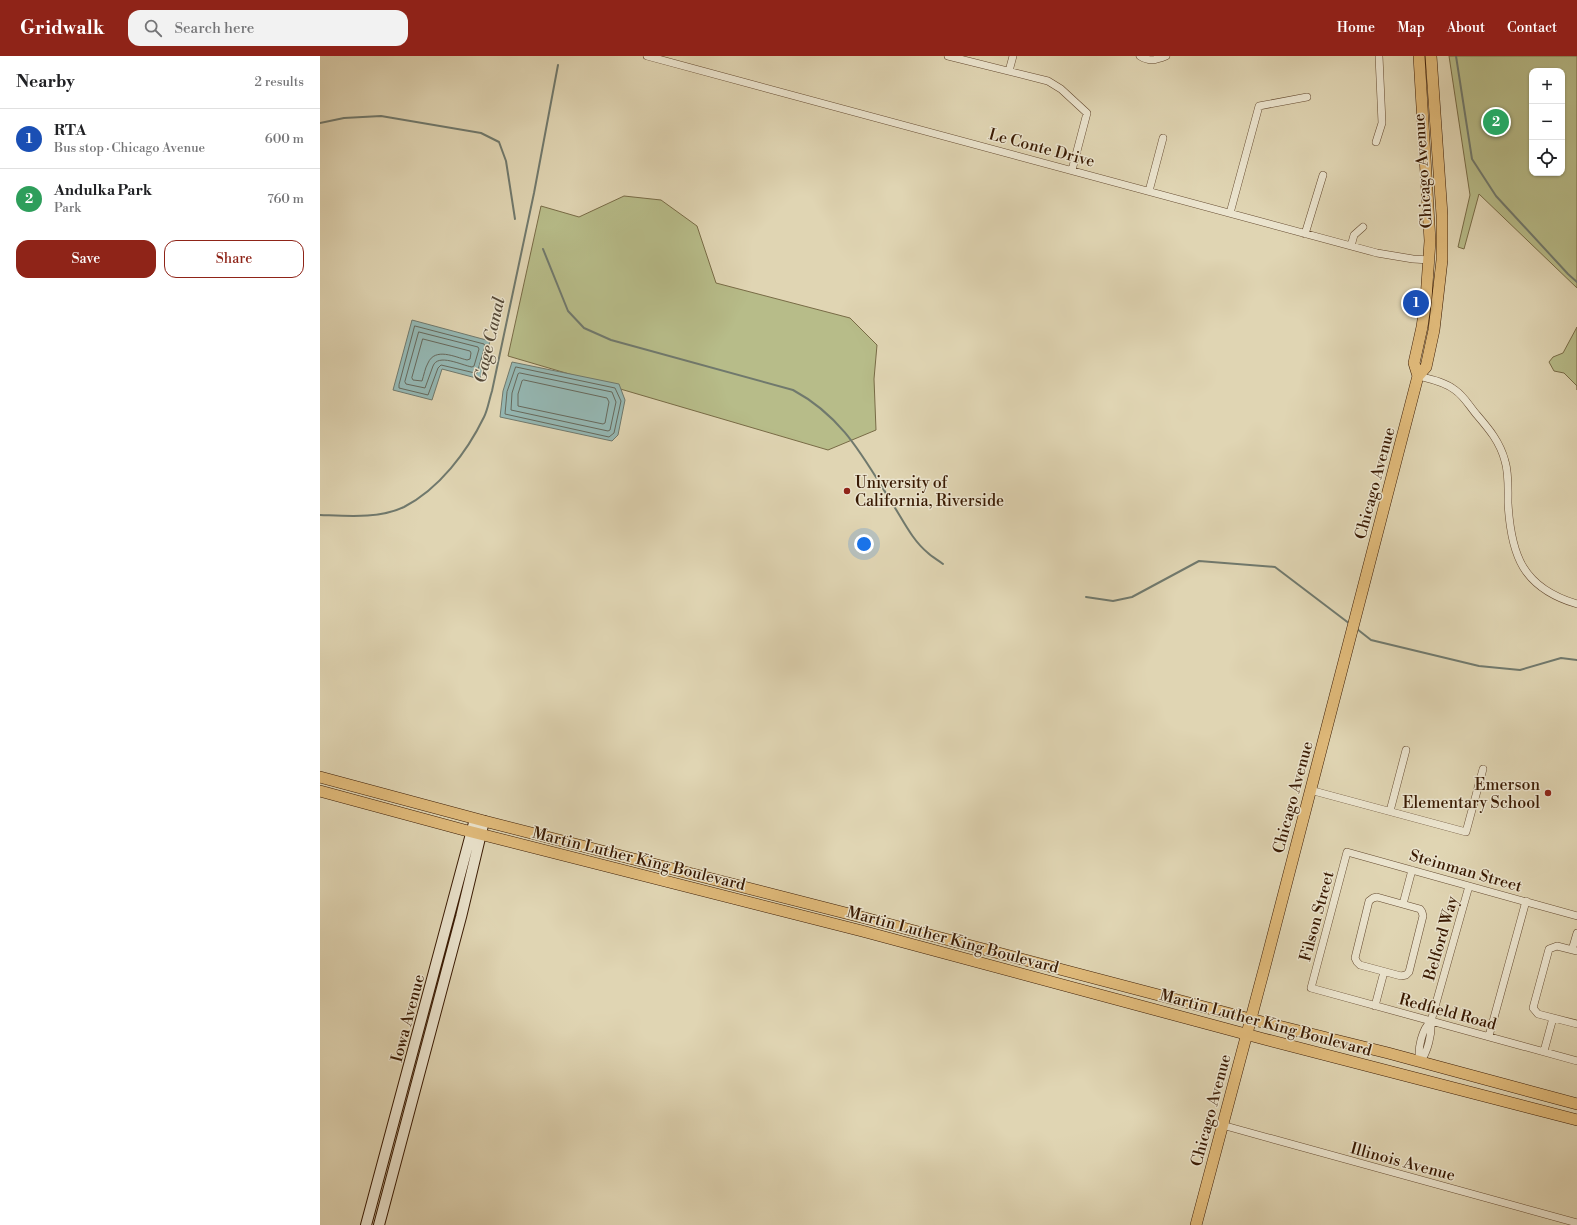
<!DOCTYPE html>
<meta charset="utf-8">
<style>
body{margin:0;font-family:"Libre Bodoni",serif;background:#f2f2f2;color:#202124}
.controls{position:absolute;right:12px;top:12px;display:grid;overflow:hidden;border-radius:8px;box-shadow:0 1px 3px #0004}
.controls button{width:36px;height:36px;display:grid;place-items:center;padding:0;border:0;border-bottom:1px solid #e0e0e0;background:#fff;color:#202124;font:20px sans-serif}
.you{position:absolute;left:544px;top:488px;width:14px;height:14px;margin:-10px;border:3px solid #fff;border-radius:50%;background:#1a73e8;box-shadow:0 0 0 6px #1a73e833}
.badge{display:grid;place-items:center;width:26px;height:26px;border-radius:50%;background:#8f2418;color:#fff;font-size:13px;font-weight:700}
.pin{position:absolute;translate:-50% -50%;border:2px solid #fff;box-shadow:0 1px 4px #0006}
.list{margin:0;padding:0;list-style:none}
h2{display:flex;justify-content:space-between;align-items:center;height:52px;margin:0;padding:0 16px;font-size:17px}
h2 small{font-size:13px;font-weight:400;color:#757577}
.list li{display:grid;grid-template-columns:26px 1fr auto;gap:12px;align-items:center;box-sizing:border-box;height:60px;padding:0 16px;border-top:1px solid #e0e0e0}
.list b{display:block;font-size:15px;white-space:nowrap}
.list p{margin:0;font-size:13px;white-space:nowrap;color:#757577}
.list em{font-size:13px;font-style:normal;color:#757577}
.actions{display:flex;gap:8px;padding:12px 16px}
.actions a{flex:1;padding:9px 0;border:1px solid #8f2418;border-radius:12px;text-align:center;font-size:14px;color:#8f2418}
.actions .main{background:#8f2418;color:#fff}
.icon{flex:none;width:22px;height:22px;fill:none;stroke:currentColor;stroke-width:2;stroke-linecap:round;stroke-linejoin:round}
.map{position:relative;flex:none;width:1257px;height:1169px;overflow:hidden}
header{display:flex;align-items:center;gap:24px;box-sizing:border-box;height:56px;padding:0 20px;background:#8f2418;color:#fff}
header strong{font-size:19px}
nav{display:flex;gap:22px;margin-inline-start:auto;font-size:14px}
.search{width:280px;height:36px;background:#f2f2f2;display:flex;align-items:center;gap:10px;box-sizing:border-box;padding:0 14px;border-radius:12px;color:#757577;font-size:15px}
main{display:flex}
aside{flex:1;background:#fff}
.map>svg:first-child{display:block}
</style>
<header>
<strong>Gridwalk</strong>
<div class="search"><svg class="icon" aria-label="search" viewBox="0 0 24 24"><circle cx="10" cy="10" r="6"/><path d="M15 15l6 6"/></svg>Search here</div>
<nav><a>Home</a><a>Map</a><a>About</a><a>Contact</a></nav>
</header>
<main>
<aside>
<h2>Nearby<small>2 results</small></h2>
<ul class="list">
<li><span class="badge" style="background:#1a4fb4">1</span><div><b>RTA</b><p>Bus stop · Chicago Avenue</p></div><em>600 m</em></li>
<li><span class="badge" style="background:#2e9e5b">2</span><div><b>Andulka Park</b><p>Park</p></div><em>760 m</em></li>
</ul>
<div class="actions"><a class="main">Save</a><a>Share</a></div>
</aside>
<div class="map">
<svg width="1257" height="1169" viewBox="0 0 1257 1169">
<rect width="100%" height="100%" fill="#e0d5b3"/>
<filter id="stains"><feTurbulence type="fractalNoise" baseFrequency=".005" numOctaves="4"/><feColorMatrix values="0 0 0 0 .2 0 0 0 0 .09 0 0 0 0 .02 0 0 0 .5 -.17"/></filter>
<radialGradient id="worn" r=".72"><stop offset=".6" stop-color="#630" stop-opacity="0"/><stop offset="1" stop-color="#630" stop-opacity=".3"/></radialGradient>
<!-- green -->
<path fill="#b7bc89" stroke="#786b46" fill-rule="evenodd" d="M 1129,0 L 1257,0 L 1257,232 L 1159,138 L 1144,193 L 1138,191 L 1150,139 ZM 1212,15 L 1242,15 L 1242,117 L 1212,117 Z
M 304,140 L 341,144 L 377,170 L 396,227 L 530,262 L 557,289 L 554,323 L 556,374 L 508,394 L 188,300 L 221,150 L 259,161 Z
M 1257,271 L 1257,334 L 1257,330 L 1244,317 L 1234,315 L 1229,306 L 1233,301 L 1243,297 Z"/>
<!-- water -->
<path fill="#95b8b4" stroke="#70796d" d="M 92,264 L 170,285 L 160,323 L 122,313 L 112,344 L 73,334 Z
M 192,306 L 299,328 L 305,344 L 298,379 L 292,385 L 180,361 L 183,335 Z"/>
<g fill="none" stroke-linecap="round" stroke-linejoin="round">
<!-- shore -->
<path stroke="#67695c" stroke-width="1" d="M 95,270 L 164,288 L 165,290 L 157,317 L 155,317 L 121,309 L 118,312 L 108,339 L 79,332 L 79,329 Z
M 99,276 L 158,291 L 159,293 L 154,310 L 152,311 C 141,309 118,297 113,310 C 110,317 108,325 105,332 L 86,328 L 85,326 Z
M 103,283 L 150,295 L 151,297 L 150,303 L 147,304 C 135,301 115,291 108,307 C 105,312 104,319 102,325 L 93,324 L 92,322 Z
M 196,311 L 295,332 L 301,345 L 294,377 L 289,381 L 185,358 L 187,336 Z
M 200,317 L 292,336 L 296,346 L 290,374 L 288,375 L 191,354 L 192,337 L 198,318 Z
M 204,324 L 287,342 L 289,346 L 285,367 L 283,368 L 198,350 L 198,338 L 202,325 Z"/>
<!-- stream -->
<path stroke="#70796d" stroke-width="2" d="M 1136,0 L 1152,103 L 1176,140 L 1248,218 L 1257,226
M 0,67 L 24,62 L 61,60 L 161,77 L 179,86 L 186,105 L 195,163
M 223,193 L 248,255 L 264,272 L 291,284 L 473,334 C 523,361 543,401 572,447 C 583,464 592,484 608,497 C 612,501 618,504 623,508
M 0,459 C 27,460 59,463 84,451 C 119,433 147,396 164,361 C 168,353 169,344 172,335 L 214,137 L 238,9
M 766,541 L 793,545 L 812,541 L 879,505 L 955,511 L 1030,568
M 1037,573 L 1051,584 L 1159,610 L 1200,614 L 1241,602 L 1257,604"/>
<!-- street casing -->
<g stroke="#63492f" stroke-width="8">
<path id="street" d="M 327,0 L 1057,197 L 1093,203 L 1110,204
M 628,0 L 728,25 L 741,33 L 767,57 L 752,114
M 820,0 C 829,6 836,4 846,0
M 689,15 L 693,0
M 1056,86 L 1062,67 L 1059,0
M 829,135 L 843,82
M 910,157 L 939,50 L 987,41
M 985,178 L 1003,119
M 1031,190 L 1034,179 L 1043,171
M 1098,320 C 1110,323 1125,326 1135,334 C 1144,340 1150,351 1157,359 C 1169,373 1180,386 1185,405 C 1189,418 1188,434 1188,447 C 1191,500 1203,532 1257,548
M 990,734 L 1146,776 L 1163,713
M 1070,755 L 1086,694
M 1057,841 L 1100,853 L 1102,856 L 1103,860 L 1089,916 L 1086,919 L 1081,920 L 1040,909 L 1037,906 L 1035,902 L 1049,845 L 1053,842 Z
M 1083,848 L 1092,814
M 1257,860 L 1027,796 L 991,932 L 1257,1005
M 1252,894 L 1257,877
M 1257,895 L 1237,890 L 1229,893 L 1213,952 L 1218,958 L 1257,968
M 1055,950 L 1064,916
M 1169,980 L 1206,845
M 1224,995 L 1233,962
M 1100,1006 C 1108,996 1112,977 1111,965 L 1149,830
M 1100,1006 C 1097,993 1102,973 1111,965
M 902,1069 L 1257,1167"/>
</g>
<!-- secondary casing -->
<g stroke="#391a03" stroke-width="12">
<path id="secondary" d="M 46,1169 L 155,763
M 59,1169 L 141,861 L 164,765"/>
</g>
<!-- primary casing -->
<g stroke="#391a03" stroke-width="12">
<path id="primary" d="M 1098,320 L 1094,307 L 1102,271 L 1106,243 L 1110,185 L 1099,0
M 0,721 L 164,765 L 545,862 L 930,963 L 1068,997 L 1257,1048
M 0,735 L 144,774 L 542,875 L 944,983 L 1257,1064
M 876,1169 L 946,906 L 1098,320 L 1106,311 L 1114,274 L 1122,204 L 1122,159 L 1111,0"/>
</g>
<!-- street -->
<use href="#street" stroke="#ebe4ce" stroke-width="7"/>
<!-- secondary -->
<use href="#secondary" stroke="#ebe4ce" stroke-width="10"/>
<!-- primary -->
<use href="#primary" stroke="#e0ba7a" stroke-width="11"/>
</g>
<!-- markers -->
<g fill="#8f2418" stroke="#ebe4ce" stroke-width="1.5">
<circle cx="527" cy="435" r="4"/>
<circle cx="1228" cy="737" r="4"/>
</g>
<g text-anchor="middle" stroke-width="3" stroke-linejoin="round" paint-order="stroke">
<!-- street labels -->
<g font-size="16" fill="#391a03" stroke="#ebe4ce">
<text transform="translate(722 91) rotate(15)" y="6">Le Conte Drive</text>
<text transform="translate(1102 115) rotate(-94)" y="6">Chicago Avenue</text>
<text transform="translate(1054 427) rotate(-75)" y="6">Chicago Avenue</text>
<text transform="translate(972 741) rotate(-75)" y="6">Chicago Avenue</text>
<text transform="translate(319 802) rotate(14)" y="6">Martin Luther King Boulevard</text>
<text transform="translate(1146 814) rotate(16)" y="6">Steinman Street</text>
<text transform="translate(996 860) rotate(-75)" y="6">Filson Street</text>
<text transform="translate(1120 882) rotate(-74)" y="6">Belford Way</text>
<text transform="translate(633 883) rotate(15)" y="6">Martin Luther King Boulevard</text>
<text transform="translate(1128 955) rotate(15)" y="6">Redfield Road</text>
<text transform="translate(87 962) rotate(-75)" y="6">Iowa Avenue</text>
<text transform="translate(946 966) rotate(15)" y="6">Martin Luther King Boulevard</text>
<text transform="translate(890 1054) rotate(-75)" y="6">Chicago Avenue</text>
<text transform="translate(1083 1105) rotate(15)" y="6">Illinois Avenue</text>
</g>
<!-- poi labels -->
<g font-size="16" fill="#391a03" stroke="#ebe4ce" text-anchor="start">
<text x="535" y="432">University of<tspan x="535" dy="18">California, Riverside</tspan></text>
<text x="1220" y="734" text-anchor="end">Emerson<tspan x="1220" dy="18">Elementary School</tspan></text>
</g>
<!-- water labels -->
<g font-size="17" font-style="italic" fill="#554938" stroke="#ebe4ce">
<text transform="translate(169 284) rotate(-77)" y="6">Gage Canal</text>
</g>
</g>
<rect width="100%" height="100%" filter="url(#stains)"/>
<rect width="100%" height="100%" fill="url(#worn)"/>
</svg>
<div class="controls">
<button>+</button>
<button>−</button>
<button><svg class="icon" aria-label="locate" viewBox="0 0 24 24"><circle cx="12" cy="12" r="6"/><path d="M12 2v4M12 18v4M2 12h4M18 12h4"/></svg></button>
</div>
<div class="you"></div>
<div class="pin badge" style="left:1096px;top:247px;background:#1a4fb4">1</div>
<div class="pin badge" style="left:1176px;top:66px;background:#2e9e5b">2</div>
</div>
</main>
